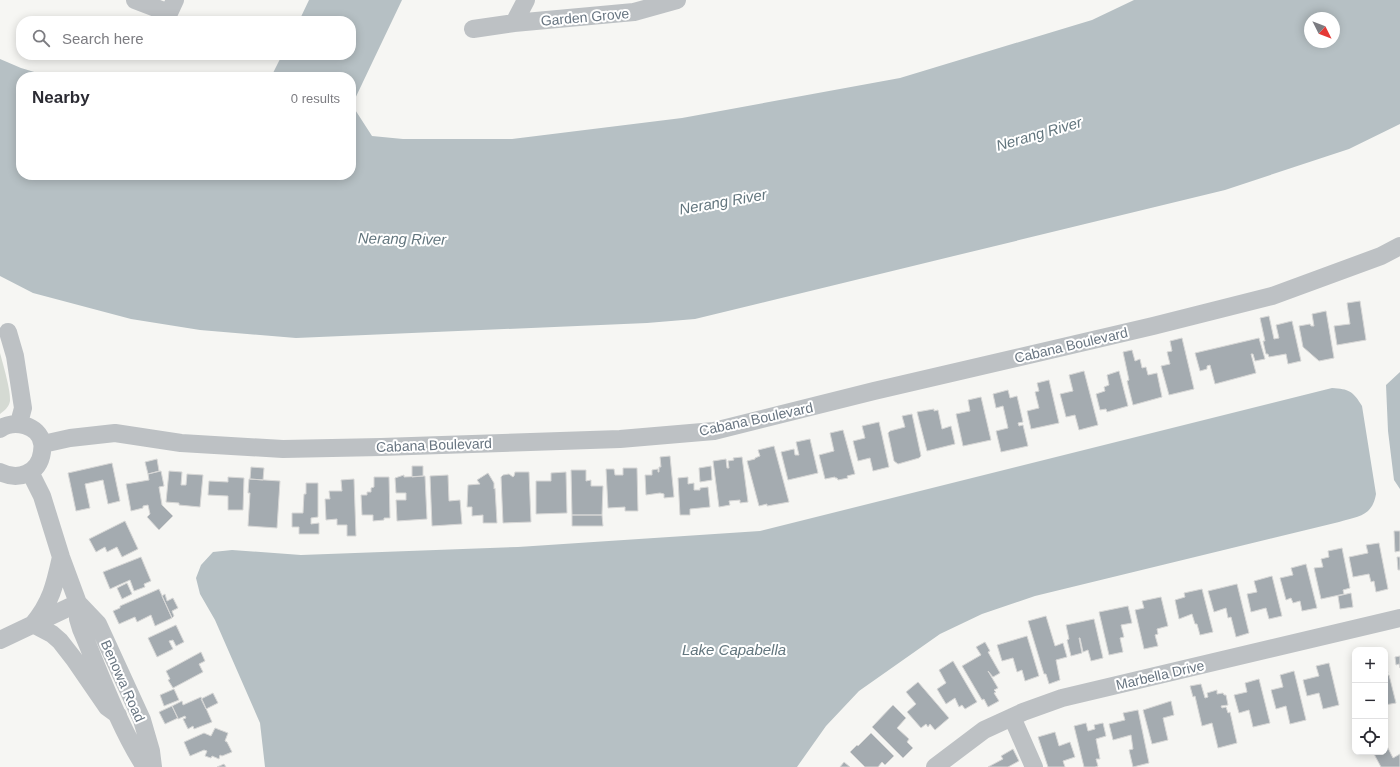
<!DOCTYPE html>
<meta charset="utf-8">
<style>
body{margin:0;font-family:Arial,sans-serif;background:#f7f7f7;color:#2b2b33}
.controls{position:absolute;right:12px;bottom:12px;display:grid;overflow:hidden;border-radius:8px;box-shadow:0 2px 10px #0003}
.controls button{width:36px;height:36px;display:grid;place-items:center;padding:0;border:0;border-bottom:1px solid #e1e1e2;background:#fff;color:#2b2b33;font:20px sans-serif}
.compass{position:absolute;left:1304px;top:12px;width:36px;height:36px;border-radius:50%;background:#fff;box-shadow:0 2px 10px #0003;rotate:132deg}
.list{margin:0;padding:0;list-style:none}
h2{display:flex;justify-content:space-between;align-items:center;height:52px;margin:0;padding:0 16px;font-size:17px}
h2 small{font-size:13px;font-weight:400;color:#7c7c81}
.icon{flex:none;width:22px;height:22px;fill:none;stroke:currentColor;stroke-width:2;stroke-linecap:round;stroke-linejoin:round}
.map{position:relative;flex:none;width:1400px;height:767px;overflow:hidden}
.search{position:absolute;background:#fff;box-shadow:0 2px 10px #0003;left:16px;top:16px;width:340px;height:44px;display:flex;align-items:center;gap:10px;box-sizing:border-box;padding:0 14px;border-radius:16px;color:#7c7c81;font-size:15px}
.panel{position:absolute;background:#fff;box-shadow:0 2px 10px #0003;left:16px;top:72px;width:340px;height:108px;border-radius:16px}
.map>svg:first-child{display:block}
</style>
<div class="map">
<svg width="1400" height="767" viewBox="0 0 1400 767">
<rect width="100%" height="100%" fill="#f6f6f3"/>
<!-- green -->
<path fill="#d5dad3" d="M 0,353 C 3,364 11,391 10,401 C 9,407 4,411 0,414 Z"/>
<!-- water -->
<path fill="#b6c0c4" fill-rule="evenodd" d="M 309,0 L 402,0 L 352,105 L 372,136 L 403,139 L 512,139 L 682,118 L 900,78 L 1092,20 L 1134,0 L 1400,0 L 1400,124 L 1349,149 L 1225,190 L 695,319 L 647,323 L 296,338 L 200,330 L 131,319 L 33,293 L 0,276 L 0,59 L 21,68 L 51,77 L 21,77 L 21,175 L 351,175 L 351,77 L 271,77 L 282,55 L 351,55 L 351,21 L 299,21 ZM 1310,18 L 1334,18 L 1334,42 L 1310,42 Z
M 1400,372 L 1400,489 L 1394,480 L 1388,431 L 1386,385 Z
M 1332,388 C 1349,389 1353,391 1362,406 L 1376,494 C 1372,517 1358,516 1339,522 L 1035,596 L 982,614 L 940,634 L 859,691 L 826,726 L 797,767 L 265,767 L 260,723 L 215,620 L 200,594 L 196,578 L 201,565 L 213,552 L 232,550 L 301,555 L 518,547 L 760,531 Z"/>
<!-- building -->
<path fill="#a4abb0" stroke="#d7d7d6" d="M 1360,301 L 1366,340 L 1337,345 L 1334,326 L 1350,324 L 1347,303 Z
M 1326,311 L 1334,358 L 1319,361 L 1303,347 L 1299,326 L 1310,324 L 1311,326 L 1314,326 L 1312,314 Z
M 1269,316 L 1274,339 L 1279,338 L 1276,325 L 1292,321 L 1301,361 L 1288,364 L 1286,354 L 1269,357 L 1268,354 L 1266,354 L 1263,341 L 1265,341 L 1260,318 Z
M 1182,338 L 1194,389 L 1169,395 L 1161,366 L 1170,364 L 1167,352 L 1172,351 L 1170,341 Z
M 1259,338 L 1265,359 L 1255,361 L 1253,354 L 1251,354 L 1256,373 L 1215,384 L 1210,365 L 1207,366 L 1207,369 L 1200,371 L 1195,353 Z
M 1132,350 L 1135,361 L 1140,359 L 1142,368 L 1146,367 L 1148,375 L 1157,373 L 1162,397 L 1133,405 L 1127,381 L 1129,380 L 1123,352 Z
M 1084,371 L 1098,425 L 1079,430 L 1075,415 L 1066,417 L 1060,394 L 1073,391 L 1069,375 Z
M 1119,371 L 1128,406 L 1107,412 L 1106,409 L 1100,410 L 1096,394 L 1105,391 L 1104,387 L 1109,385 L 1107,375 Z
M 1049,380 L 1059,423 L 1031,429 L 1027,411 L 1039,408 L 1035,392 L 1039,391 L 1037,383 Z
M 1008,390 L 1010,398 L 1017,396 L 1023,422 L 1018,423 L 1019,426 L 1023,425 L 1028,446 L 1001,452 L 996,431 L 1008,428 L 1003,406 L 996,408 L 993,394 Z
M 981,397 L 991,440 L 963,446 L 956,414 L 970,411 L 968,400 Z
M 934,409 L 934,411 L 938,410 L 942,429 L 951,426 L 955,444 L 927,451 L 917,412 Z
M 912,414 L 921,456 L 919,458 L 898,464 L 894,461 L 888,433 L 890,431 L 905,427 L 902,416 Z
M 879,422 L 889,467 L 873,471 L 870,458 L 858,461 L 853,441 L 865,438 L 862,426 Z
M 843,430 L 855,474 L 847,476 L 848,478 L 838,480 L 837,478 L 835,478 L 835,477 L 825,479 L 819,455 L 834,451 L 830,433 Z
M 810,439 L 818,473 L 788,480 L 781,452 L 794,449 L 795,455 L 799,455 L 796,442 Z
M 774,446 L 789,502 L 767,506 L 767,504 L 759,506 L 747,461 L 755,459 L 755,458 L 760,456 L 758,450 Z
M 670,456 L 674,497 L 664,498 L 664,494 L 660,493 L 646,495 L 645,475 L 652,475 L 652,470 L 658,469 L 658,472 L 659,472 L 659,467 L 661,467 L 660,457 Z
M 742,457 L 748,502 L 740,503 L 740,500 L 729,501 L 730,505 L 719,507 L 713,461 L 726,459 L 727,468 L 729,468 L 728,461 L 734,460 L 733,458 Z
M 157,459 L 159,471 L 148,474 L 145,462 Z
M 112,463 L 120,501 L 108,504 L 103,480 L 85,484 L 90,508 L 76,511 L 68,473 Z
M 412,466 L 423,466 L 423,476 L 412,477 Z
M 711,466 L 712,480 L 700,482 L 699,468 Z
M 251,467 L 264,468 L 263,480 L 250,479 Z
M 623,468 L 637,468 L 638,511 L 625,511 L 625,507 L 608,508 L 606,469 L 614,469 L 615,475 L 623,475 Z
M 571,470 L 586,470 L 586,481 L 591,480 L 591,486 L 603,486 L 602,515 L 572,515 Z
M 161,471 L 164,486 L 159,487 L 162,505 L 173,516 L 159,530 L 147,517 L 150,514 L 148,505 L 143,506 L 143,508 L 131,511 L 126,484 L 149,480 L 148,474 Z
M 169,471 L 182,472 L 181,485 L 186,485 L 187,474 L 203,475 L 200,507 L 179,505 L 179,503 L 166,502 Z
M 515,472 L 529,472 L 531,522 L 503,523 L 501,477 L 503,475 L 509,474 L 513,477 L 514,476 Z
M 566,472 L 567,513 L 536,514 L 536,481 L 551,481 L 551,473 Z
M 488,473 L 494,483 L 494,489 L 495,488 L 497,523 L 483,523 L 483,515 L 472,516 L 472,507 L 467,507 L 468,485 L 480,484 L 477,480 Z
M 404,475 L 404,477 L 425,476 L 427,519 L 397,521 L 396,500 L 406,500 L 406,493 L 396,493 L 395,478 Z
M 448,475 L 449,501 L 460,500 L 462,524 L 432,526 L 430,476 Z
M 228,477 L 244,478 L 243,510 L 228,510 L 228,496 L 208,495 L 209,481 L 228,482 Z
M 374,477 L 389,477 L 390,518 L 384,518 L 384,520 L 373,521 L 373,515 L 362,515 L 361,495 L 367,495 L 367,492 L 371,492 L 371,488 L 374,487 Z
M 688,477 L 688,484 L 694,483 L 694,490 L 700,490 L 700,488 L 708,487 L 710,507 L 690,509 L 690,515 L 680,515 L 678,478 Z
M 249,479 L 280,481 L 277,528 L 248,526 L 250,493 L 248,493 Z
M 354,479 L 356,536 L 347,536 L 347,525 L 337,525 L 337,519 L 326,520 L 325,499 L 330,499 L 329,491 L 342,491 L 341,480 Z
M 306,483 L 318,483 L 318,517 L 311,518 L 311,524 L 319,523 L 319,534 L 299,534 L 299,527 L 292,527 L 292,513 L 303,513 L 304,494 L 306,494 Z
M 572,515 L 602,515 L 603,526 L 572,526 Z
M 125,521 L 138,549 L 122,557 L 117,547 L 107,552 L 105,547 L 96,552 L 89,539 Z
M 1394,531 L 1400,531 L 1400,551 L 1395,552 Z
M 1379,543 L 1388,589 L 1376,592 L 1374,581 L 1371,582 L 1369,574 L 1353,577 L 1349,557 L 1368,553 L 1366,545 Z
M 1342,548 L 1350,588 L 1343,590 L 1344,594 L 1321,599 L 1314,568 L 1323,567 L 1321,559 L 1329,557 L 1328,551 Z
M 141,557 L 151,581 L 144,584 L 145,587 L 134,591 L 130,580 L 110,589 L 103,572 Z
M 1397,557 L 1400,557 L 1400,570 L 1398,570 Z
M 1306,564 L 1317,608 L 1302,611 L 1300,601 L 1293,603 L 1291,598 L 1286,600 L 1280,578 L 1293,575 L 1291,568 Z
M 1272,576 L 1282,616 L 1269,619 L 1266,608 L 1251,612 L 1247,594 L 1257,592 L 1254,581 Z
M 127,583 L 132,594 L 122,599 L 117,588 Z
M 1237,584 L 1249,633 L 1236,637 L 1231,617 L 1228,618 L 1226,608 L 1214,612 L 1208,591 Z
M 159,589 L 172,618 L 155,626 L 151,615 L 137,622 L 135,617 L 119,624 L 113,611 L 120,608 L 120,606 Z
M 1202,589 L 1213,632 L 1200,635 L 1197,624 L 1195,624 L 1192,614 L 1179,619 L 1175,600 L 1185,597 L 1184,593 Z
M 1351,593 L 1353,607 L 1340,609 L 1338,596 Z
M 165,594 L 167,601 L 173,598 L 178,608 L 172,611 L 174,616 L 172,618 L 162,596 Z
M 1161,597 L 1168,626 L 1157,629 L 1158,634 L 1155,635 L 1158,646 L 1144,649 L 1135,610 L 1144,608 L 1142,601 Z
M 1128,606 L 1132,623 L 1121,625 L 1124,637 L 1120,638 L 1123,652 L 1109,655 L 1099,612 Z
M 1046,616 L 1055,646 L 1063,643 L 1067,657 L 1056,660 L 1060,680 L 1049,684 L 1046,674 L 1044,674 L 1028,621 Z
M 1094,619 L 1103,658 L 1091,661 L 1088,650 L 1083,652 L 1080,638 L 1079,638 L 1082,653 L 1071,656 L 1067,640 L 1069,639 L 1066,625 Z
M 176,625 L 184,642 L 176,646 L 173,640 L 169,641 L 173,649 L 157,657 L 148,638 Z
M 1027,636 L 1039,676 L 1025,681 L 1022,670 L 1017,672 L 1013,658 L 1002,661 L 997,645 Z
M 985,642 L 990,651 L 988,652 L 1000,673 L 993,677 L 988,671 L 998,688 L 994,690 L 996,692 L 994,693 L 999,701 L 988,707 L 984,699 L 982,700 L 962,666 L 981,655 L 976,647 Z
M 201,652 L 205,661 L 199,664 L 203,672 L 173,688 L 168,680 L 170,679 L 166,671 Z
M 1400,656 L 1400,668 L 1399,664 L 1396,665 L 1395,657 Z
M 953,661 L 977,702 L 965,709 L 962,705 L 959,707 L 955,698 L 946,704 L 937,689 L 946,683 L 939,670 Z
M 1385,661 L 1388,673 L 1385,673 Z
M 1329,663 L 1339,705 L 1323,709 L 1319,693 L 1307,696 L 1303,680 L 1319,676 L 1316,666 Z
M 1294,671 L 1306,720 L 1290,724 L 1286,706 L 1276,709 L 1271,690 L 1283,687 L 1280,675 Z
M 1389,675 L 1396,703 L 1385,705 L 1385,676 Z
M 1259,679 L 1270,723 L 1253,727 L 1249,710 L 1239,713 L 1234,695 L 1247,692 L 1245,683 Z
M 918,682 L 949,718 L 935,730 L 930,724 L 928,727 L 926,724 L 921,728 L 907,712 L 916,704 L 906,692 Z
M 1201,684 L 1205,698 L 1208,697 L 1207,693 L 1217,690 L 1217,694 L 1223,693 L 1224,695 L 1226,695 L 1228,705 L 1221,706 L 1222,708 L 1226,707 L 1228,713 L 1230,712 L 1237,743 L 1218,748 L 1212,723 L 1202,726 L 1195,696 L 1193,697 L 1190,686 Z
M 174,689 L 179,700 L 164,706 L 160,695 Z
M 213,693 L 218,703 L 206,709 L 201,699 Z
M 201,697 L 212,722 L 194,729 L 193,726 L 188,729 L 183,719 L 186,718 L 185,716 L 178,719 L 172,706 L 182,701 L 183,705 Z
M 1171,701 L 1174,715 L 1163,718 L 1168,740 L 1152,744 L 1143,710 Z
M 893,705 L 906,718 L 897,728 L 909,739 L 907,742 L 913,748 L 903,758 L 872,727 Z
M 172,706 L 178,718 L 165,724 L 159,712 Z
M 1138,710 L 1149,763 L 1133,767 L 1129,750 L 1133,749 L 1131,735 L 1113,740 L 1109,724 L 1125,720 L 1123,713 Z
M 1086,723 L 1088,731 L 1095,729 L 1094,725 L 1103,723 L 1106,736 L 1096,739 L 1100,759 L 1096,759 L 1098,766 L 1095,767 L 1084,767 L 1074,726 Z
M 215,728 L 228,733 L 225,741 L 227,742 L 232,752 L 222,756 L 220,755 L 219,759 L 212,756 L 211,758 L 205,756 L 207,751 L 204,750 L 190,756 L 184,742 L 204,733 L 211,736 Z
M 1055,732 L 1059,746 L 1070,742 L 1075,757 L 1063,761 L 1065,767 L 1048,767 L 1038,737 Z
M 871,733 L 894,756 L 885,765 L 882,762 L 878,767 L 865,767 L 850,752 L 857,745 L 858,746 Z
M 1387,746 L 1393,758 L 1400,754 L 1400,767 L 1381,767 L 1374,754 L 1377,752 L 1385,752 L 1385,748 Z
M 1013,749 L 1019,761 L 1008,767 L 988,767 L 1003,759 L 1001,756 Z
M 844,762 L 850,767 L 840,767 Z
M 224,764 L 226,767 L 217,767 Z"/>
<g fill="none" stroke-linecap="round" stroke-linejoin="round">
<!-- minor -->
<path stroke="#bdc1c4" stroke-width="18" d="M 135,0 L 169,13 L 175,0
M 514,23 L 526,0
M 473,29 L 514,23 L 634,12 L 677,0
M 8,332 L 15,356 L 23,408 L 19,423
M 0,429 C 14,419 39,425 42,443 C 43,446 42,450 42,452 C 39,474 18,481 0,472
M 43,444 L 70,438 L 115,433 L 181,443 L 283,449 L 381,447 L 620,439 L 714,431 L 874,391 L 1153,326 L 1272,296 L 1381,256 L 1400,246
M 30,472 L 42,496 L 61,557 L 78,603 L 98,624 L 142,720 L 151,751 L 153,767
M 61,557 C 55,584 51,603 33,624 L 52,634 L 60,641 L 74,659 L 107,707 L 118,715
M 78,603 L 78,619 L 81,629 C 100,673 119,727 145,767
M 0,640 L 78,603
M 1012,717 L 1034,767
M 935,767 L 984,730 L 1023,712 L 1062,698 L 1400,618"/>
</g>
<g text-anchor="middle" stroke-width="4" stroke-linejoin="round" paint-order="stroke">
<!-- street labels -->
<g font-size="14" fill="#687581" stroke="#fff">
<text transform="translate(585 17) rotate(-5)" y="5">Garden Grove</text>
<text transform="translate(1071 345) rotate(-13)" y="5">Cabana Boulevard</text>
<text transform="translate(756 419) rotate(-12)" y="5">Cabana Boulevard</text>
<text transform="translate(434 445) rotate(-2)" y="5">Cabana Boulevard</text>
<text transform="translate(1160 675) rotate(-13)" y="5">Marbella Drive</text>
<text transform="translate(123 681) rotate(66)" y="5">Benowa Road</text>
</g>
<!-- water labels -->
<g font-size="15" font-style="italic" fill="#63767e" stroke="#fff">
<text transform="translate(1039 134) rotate(-16)" y="5">Nerang River</text>
<text transform="translate(723 202) rotate(-10)" y="5">Nerang River</text>
<text transform="translate(402 239) rotate(1)" y="5">Nerang River</text>
<text x="734" y="655">Lake Capabella</text>
</g>
</g>
</svg>
<div class="controls">
<button>+</button>
<button>−</button>
<button><svg class="icon" aria-label="locate" viewBox="0 0 24 24"><circle cx="12" cy="12" r="6"/><path d="M12 2v4M12 18v4M2 12h4M18 12h4"/></svg></button>
</div>
<svg class="compass" viewBox="-18 -18 36 36"><path d="M0-13l5 13h-10z" fill="#e53935"/><path d="M0 13l5-13h-10z" fill="#7c7c81"/></svg>
<div class="search"><svg class="icon" aria-label="search" viewBox="0 0 24 24"><circle cx="10" cy="10" r="6"/><path d="M15 15l6 6"/></svg>Search here</div>
<section class="panel">
<h2>Nearby<small>0 results</small></h2>
<ul class="list">
</ul>
</section>
</div>
